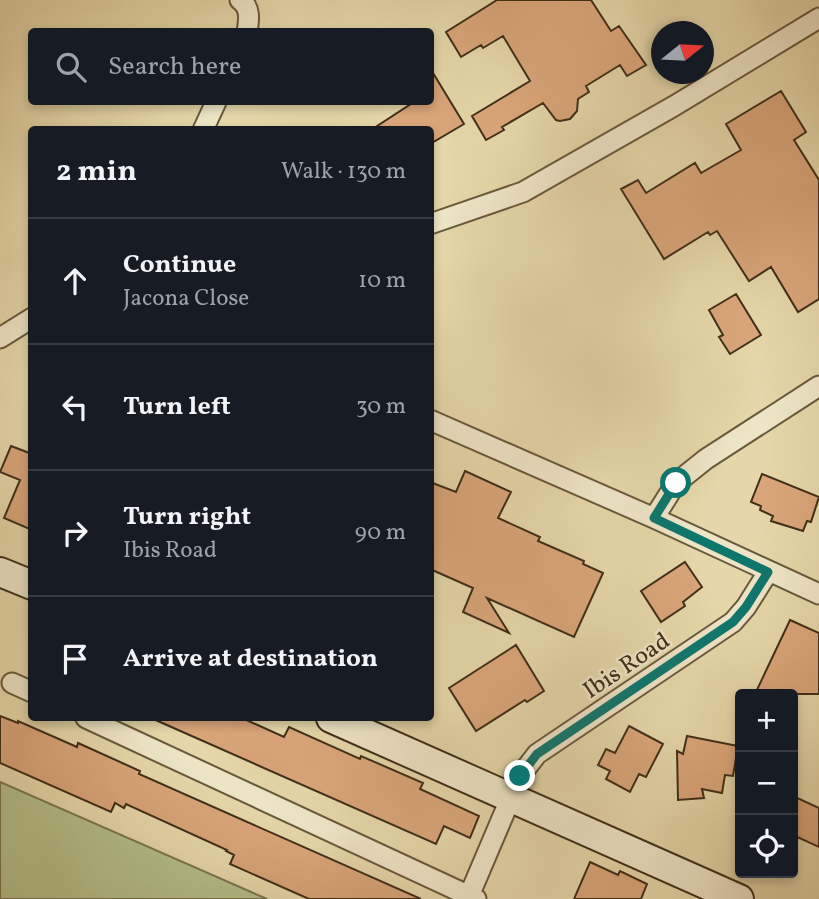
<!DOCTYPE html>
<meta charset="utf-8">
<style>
body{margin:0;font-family:Vollkorn,serif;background:#242831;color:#f1f3f6}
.controls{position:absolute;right:21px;bottom:21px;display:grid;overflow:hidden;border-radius:7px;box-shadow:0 4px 10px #0003}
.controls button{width:63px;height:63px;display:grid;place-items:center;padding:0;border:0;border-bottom:2px solid #363941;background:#171b24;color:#f1f3f6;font:35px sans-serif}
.compass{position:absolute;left:651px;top:21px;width:63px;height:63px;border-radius:50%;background:#171b24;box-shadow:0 4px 10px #0003;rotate:72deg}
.stop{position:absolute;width:21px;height:21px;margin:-16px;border:5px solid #0f766e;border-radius:50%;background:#fff}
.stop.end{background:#0f766e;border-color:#fff;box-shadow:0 2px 7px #0008}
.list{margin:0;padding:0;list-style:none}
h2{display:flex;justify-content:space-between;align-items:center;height:91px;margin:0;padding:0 28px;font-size:30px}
h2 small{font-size:23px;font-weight:400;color:#9ea1a6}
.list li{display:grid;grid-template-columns:46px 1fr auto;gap:21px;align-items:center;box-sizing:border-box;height:126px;padding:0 28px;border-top:2px solid #363941}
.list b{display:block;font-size:26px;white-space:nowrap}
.list p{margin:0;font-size:23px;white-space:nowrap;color:#9ea1a6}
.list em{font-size:23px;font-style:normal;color:#9ea1a6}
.icon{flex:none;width:38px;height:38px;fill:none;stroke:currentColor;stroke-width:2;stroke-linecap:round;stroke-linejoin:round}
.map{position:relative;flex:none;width:819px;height:899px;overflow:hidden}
.search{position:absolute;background:#171b24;box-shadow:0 4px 10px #0003;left:28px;top:28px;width:406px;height:77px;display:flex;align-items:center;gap:18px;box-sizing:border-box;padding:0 24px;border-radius:7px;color:#9ea1a6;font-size:26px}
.panel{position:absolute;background:#171b24;box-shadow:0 4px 10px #0003;left:28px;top:126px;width:406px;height:595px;border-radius:7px}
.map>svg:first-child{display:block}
</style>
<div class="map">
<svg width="819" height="899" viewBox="0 0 819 899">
<rect width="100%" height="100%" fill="#e5d7a9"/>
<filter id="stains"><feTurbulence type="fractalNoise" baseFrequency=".00286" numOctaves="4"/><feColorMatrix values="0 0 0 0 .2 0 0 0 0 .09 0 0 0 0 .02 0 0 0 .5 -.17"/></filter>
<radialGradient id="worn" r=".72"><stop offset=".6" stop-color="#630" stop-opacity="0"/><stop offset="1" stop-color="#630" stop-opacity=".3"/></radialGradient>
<!-- green -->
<path fill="#b4be89" stroke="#7a7650" stroke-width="2" d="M 0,782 L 267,899 L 0,899 Z"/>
<!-- building -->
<path fill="#daa579" stroke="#402f18" stroke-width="2" d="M 497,0 L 591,0 L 611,31 L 619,26 L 646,65 L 627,76 L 620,65 L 586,86 L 589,92 L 578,99 L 577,111 L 570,119 L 560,121 L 556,120 L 543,103 L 502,127 L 504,130 L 486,140 L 472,116 L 530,81 L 503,36 L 483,48 L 481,45 L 461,57 L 446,32 Z
M 430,68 L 464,124 L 430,144 L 430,130 L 371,130 L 414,102 L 430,102 Z
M 781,91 L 806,132 L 794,140 L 819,180 L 819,299 L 798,312 L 771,267 L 749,281 L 717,231 L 710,235 L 708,232 L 664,259 L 621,189 L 638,180 L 646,193 L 695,163 L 701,173 L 741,150 L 726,124 Z
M 736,294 L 761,335 L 730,354 L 719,337 L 723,335 L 709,310 Z
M 11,446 L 32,454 L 32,530 L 4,518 L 20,480 L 0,472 Z
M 465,471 L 511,492 L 498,518 L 540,537 L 538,541 L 584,561 L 583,564 L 603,573 L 574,637 L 487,598 L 509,633 L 463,612 L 473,588 L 430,569 L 430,482 L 456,492 Z
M 762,474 L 819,497 L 811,522 L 807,521 L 803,531 L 771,521 L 773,516 L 760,510 L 761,506 L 751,502 Z
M 685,562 L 702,587 L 683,602 L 685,606 L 661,622 L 641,591 Z
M 790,620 L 819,633 L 819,694 L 755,694 Z
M 516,645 L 544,691 L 527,702 L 525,700 L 476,731 L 449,688 Z
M 0,716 L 18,723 L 18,721 L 77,747 L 78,743 L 140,771 L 139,774 L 421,899 L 309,899 L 230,864 L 234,855 L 226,851 L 227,850 L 126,804 L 124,808 L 115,803 L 111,812 L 0,763 Z
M 151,718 L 242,718 L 284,737 L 289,727 L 360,759 L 361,756 L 423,783 L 420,789 L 479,816 L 470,838 L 444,826 L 436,844 Z
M 629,726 L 663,744 L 646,777 L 639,774 L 630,792 L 606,779 L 610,771 L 598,765 L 606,749 L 615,753 Z
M 687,736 L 738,746 L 733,776 L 725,775 L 722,793 L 702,789 L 704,798 L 678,800 L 677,751 L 683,754 Z
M 793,796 L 819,808 L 819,847 L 793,835 Z
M 590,862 L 618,875 L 620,871 L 647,884 L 641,899 L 574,899 Z"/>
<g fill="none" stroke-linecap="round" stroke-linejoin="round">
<!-- street casing -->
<g stroke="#69593c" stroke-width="23">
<path id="street" d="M 240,0 C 251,7 249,20 247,32
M 203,130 L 216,102
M 430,224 L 523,192 L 674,106 L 819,18
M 0,338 L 32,318
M 430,420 L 654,518 L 819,594
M 654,518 L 676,483 L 706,459 L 819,386
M 12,683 L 32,692
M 86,718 L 476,899
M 469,896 L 520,776 L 537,754 L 733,622 L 746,607 L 768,572"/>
</g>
<!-- secondary casing -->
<g stroke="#402f18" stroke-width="32">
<path id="secondary" d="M 0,572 L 32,585
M 331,718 L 739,899"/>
</g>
<!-- street -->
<use href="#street" stroke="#eee5c7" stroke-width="19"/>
<!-- secondary -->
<use href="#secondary" stroke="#eee5c7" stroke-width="28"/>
</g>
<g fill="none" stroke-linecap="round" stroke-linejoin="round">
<!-- route -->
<path stroke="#0f766e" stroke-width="9" d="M 520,776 L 537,754 L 733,622 L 746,607 L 768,572 L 654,518 L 676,483"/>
</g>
<g text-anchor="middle" stroke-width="5" stroke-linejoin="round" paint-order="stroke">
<!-- street labels -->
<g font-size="24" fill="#402f18" stroke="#eee5c7">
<text transform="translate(626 665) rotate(-34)" y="8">Ibis Road</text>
</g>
</g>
<rect width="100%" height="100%" filter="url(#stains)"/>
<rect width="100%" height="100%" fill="url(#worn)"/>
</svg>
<div class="controls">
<button>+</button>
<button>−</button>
<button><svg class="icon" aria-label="locate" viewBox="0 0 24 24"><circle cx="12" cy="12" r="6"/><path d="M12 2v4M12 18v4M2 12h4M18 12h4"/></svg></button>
</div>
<svg class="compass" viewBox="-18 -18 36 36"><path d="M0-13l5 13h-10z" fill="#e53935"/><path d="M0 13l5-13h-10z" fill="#9ea1a6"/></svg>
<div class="stop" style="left:676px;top:483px"></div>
<div class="stop end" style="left:520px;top:776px"></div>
<div class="search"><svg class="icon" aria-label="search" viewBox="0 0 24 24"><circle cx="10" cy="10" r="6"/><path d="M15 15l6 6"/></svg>Search here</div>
<section class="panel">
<h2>2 min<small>Walk · 130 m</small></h2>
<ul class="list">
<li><svg class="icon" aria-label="ahead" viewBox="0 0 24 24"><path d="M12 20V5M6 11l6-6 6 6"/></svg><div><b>Continue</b><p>Jacona Close</p></div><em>10 m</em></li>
<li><svg class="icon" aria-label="left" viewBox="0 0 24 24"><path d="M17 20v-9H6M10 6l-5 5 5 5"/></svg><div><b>Turn left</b></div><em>30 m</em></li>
<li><svg class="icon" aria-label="right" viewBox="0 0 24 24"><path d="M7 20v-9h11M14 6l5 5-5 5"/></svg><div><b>Turn right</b><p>Ibis Road</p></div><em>90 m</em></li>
<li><svg class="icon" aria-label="arrive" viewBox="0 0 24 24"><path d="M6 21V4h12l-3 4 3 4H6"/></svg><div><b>Arrive at destination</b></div></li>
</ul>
</section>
</div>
